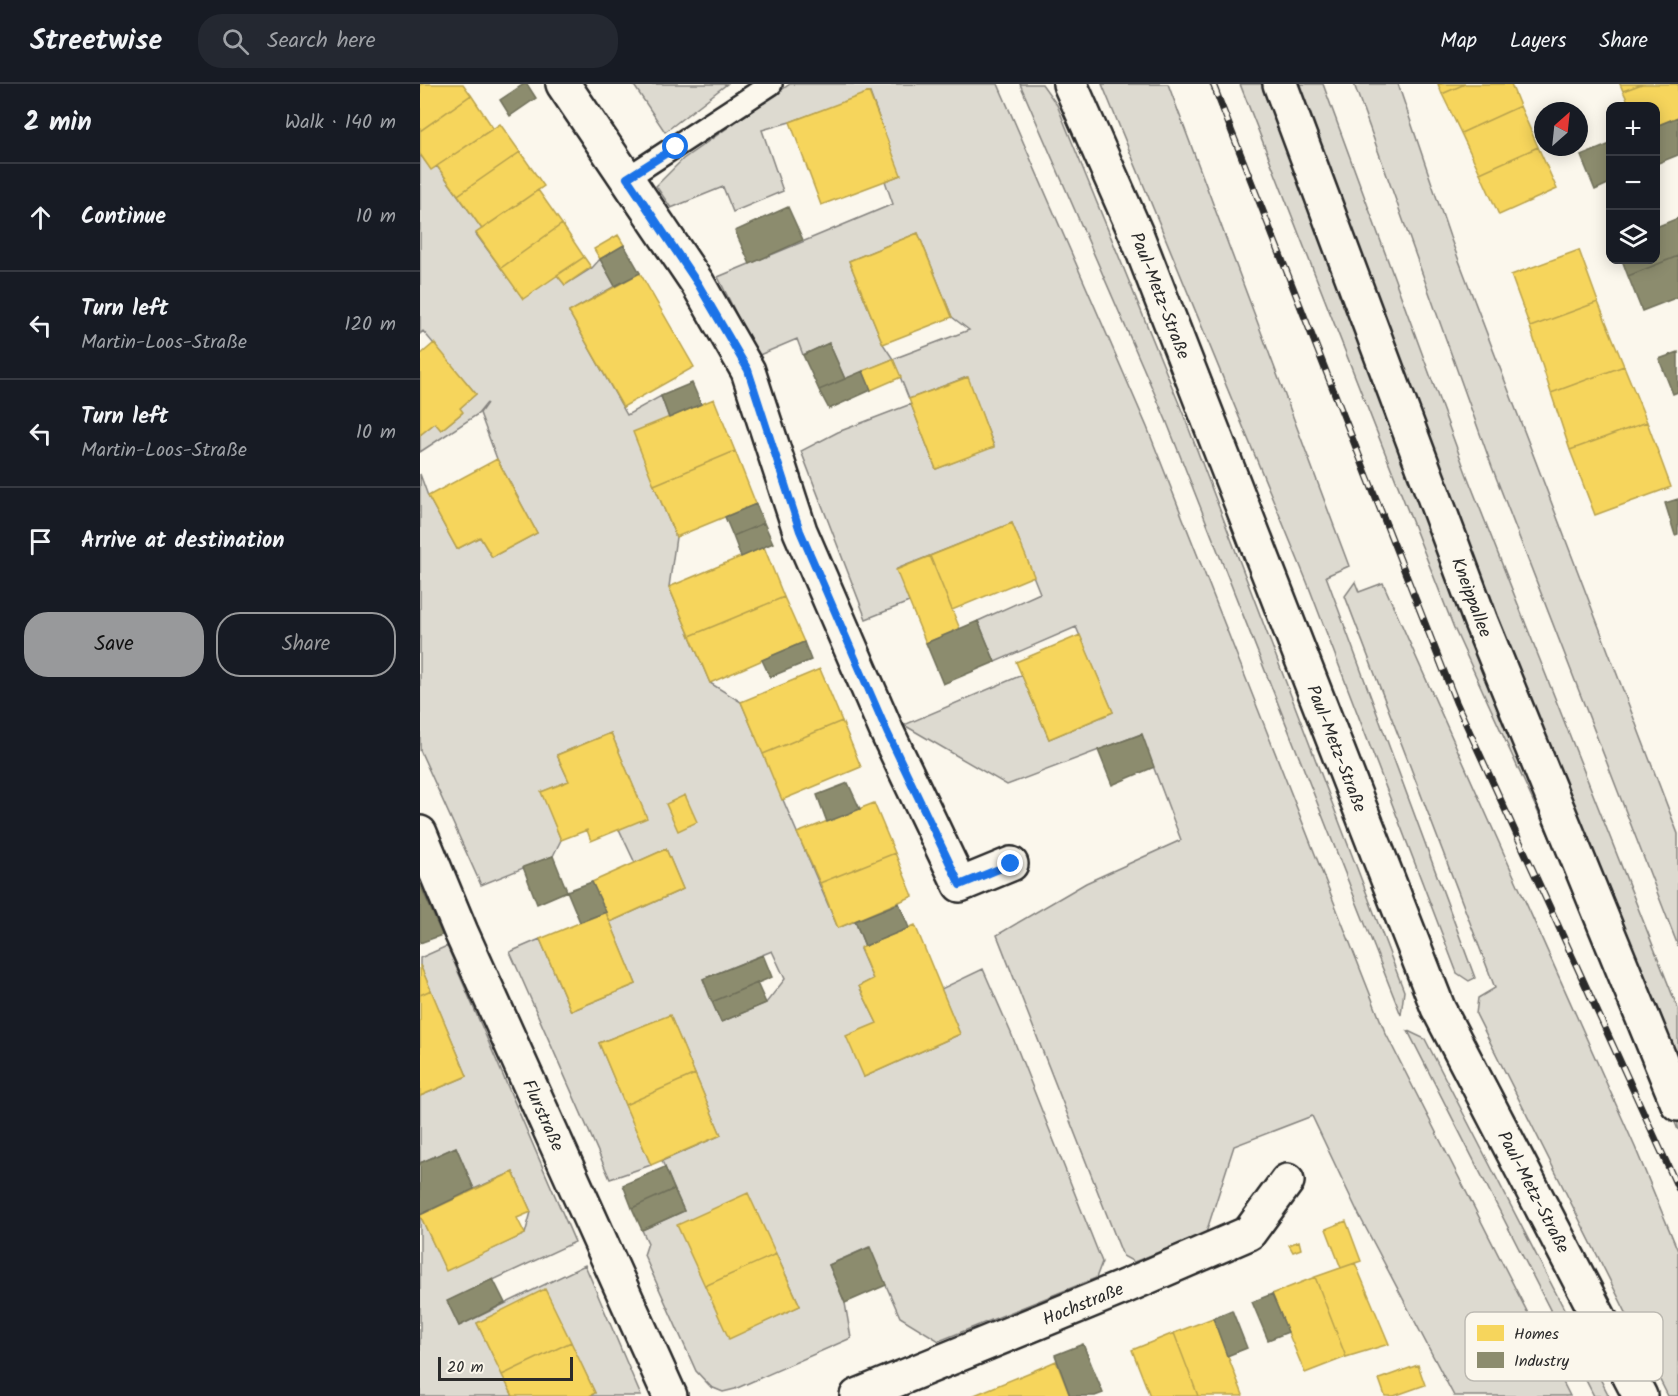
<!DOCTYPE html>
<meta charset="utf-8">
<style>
body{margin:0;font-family:Kalam,sans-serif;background:#242831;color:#f1f3f6}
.controls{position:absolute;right:18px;top:18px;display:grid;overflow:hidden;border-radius:12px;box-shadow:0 3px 15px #0003}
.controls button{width:54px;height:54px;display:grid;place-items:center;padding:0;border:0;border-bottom:2px solid #363941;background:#171b24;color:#f1f3f6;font:30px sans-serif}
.compass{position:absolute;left:1114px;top:18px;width:54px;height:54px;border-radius:50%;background:#171b24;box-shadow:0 3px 15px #0003;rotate:27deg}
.scale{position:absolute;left:18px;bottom:15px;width:135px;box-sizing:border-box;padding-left:6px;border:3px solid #2b2b2b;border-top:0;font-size:16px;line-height:21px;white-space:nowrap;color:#2b2b2b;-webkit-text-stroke:4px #fbf7ec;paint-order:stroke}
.stop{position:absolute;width:18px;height:18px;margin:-14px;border:4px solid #1a73e8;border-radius:50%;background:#fff}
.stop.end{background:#1a73e8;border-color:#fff;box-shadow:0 2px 6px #0008}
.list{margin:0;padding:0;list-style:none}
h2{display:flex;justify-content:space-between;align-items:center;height:78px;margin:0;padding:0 24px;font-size:26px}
h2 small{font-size:20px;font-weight:400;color:#9ea1a6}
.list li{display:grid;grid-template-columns:39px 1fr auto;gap:18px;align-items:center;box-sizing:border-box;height:108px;padding:0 24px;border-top:2px solid #363941}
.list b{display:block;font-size:22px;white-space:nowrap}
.list p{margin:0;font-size:20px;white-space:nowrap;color:#9ea1a6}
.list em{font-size:20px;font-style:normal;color:#9ea1a6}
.actions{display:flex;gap:12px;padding:18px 24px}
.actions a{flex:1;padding:14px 0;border:2px solid #98999b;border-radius:24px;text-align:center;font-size:21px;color:#98999b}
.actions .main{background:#98999b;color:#111}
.icon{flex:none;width:33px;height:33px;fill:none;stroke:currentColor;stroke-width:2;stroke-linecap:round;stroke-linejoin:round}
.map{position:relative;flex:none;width:1258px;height:1312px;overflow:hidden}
header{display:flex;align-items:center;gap:36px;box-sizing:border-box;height:84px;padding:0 30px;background:#171b24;border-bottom:2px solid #363941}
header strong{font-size:28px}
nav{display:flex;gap:33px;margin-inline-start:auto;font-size:21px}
.search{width:420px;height:54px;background:#242831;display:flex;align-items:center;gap:15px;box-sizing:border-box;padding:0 21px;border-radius:24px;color:#9ea1a6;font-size:22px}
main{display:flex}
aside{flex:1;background:#171b24}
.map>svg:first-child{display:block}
</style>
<header>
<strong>Streetwise</strong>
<div class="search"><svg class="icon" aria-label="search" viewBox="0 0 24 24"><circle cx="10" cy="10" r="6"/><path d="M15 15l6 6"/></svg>Search here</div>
<nav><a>Map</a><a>Layers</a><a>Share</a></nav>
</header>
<main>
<aside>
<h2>2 min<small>Walk · 140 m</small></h2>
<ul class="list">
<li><svg class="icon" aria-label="ahead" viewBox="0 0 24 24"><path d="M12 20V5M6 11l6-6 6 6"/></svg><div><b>Continue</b></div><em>10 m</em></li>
<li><svg class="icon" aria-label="left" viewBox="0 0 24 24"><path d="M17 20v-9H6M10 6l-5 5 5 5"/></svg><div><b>Turn left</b><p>Martin-Loos-Straße</p></div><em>120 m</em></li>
<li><svg class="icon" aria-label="left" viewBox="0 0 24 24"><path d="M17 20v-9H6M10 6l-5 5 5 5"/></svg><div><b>Turn left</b><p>Martin-Loos-Straße</p></div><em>10 m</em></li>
<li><svg class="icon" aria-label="arrive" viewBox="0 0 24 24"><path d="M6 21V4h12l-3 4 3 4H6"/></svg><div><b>Arrive at destination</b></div></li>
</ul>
<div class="actions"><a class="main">Save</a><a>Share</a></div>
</aside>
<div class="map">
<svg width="1258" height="1312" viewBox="0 0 1258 1312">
<rect width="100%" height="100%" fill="#fbf7ec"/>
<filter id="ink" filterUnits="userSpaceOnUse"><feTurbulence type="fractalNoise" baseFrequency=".0167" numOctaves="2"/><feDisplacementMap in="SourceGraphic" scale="12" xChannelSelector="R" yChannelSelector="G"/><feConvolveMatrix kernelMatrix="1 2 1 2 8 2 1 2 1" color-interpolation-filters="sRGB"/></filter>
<g filter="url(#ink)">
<!-- green -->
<path fill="#dddad0" stroke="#84827e" stroke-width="1.5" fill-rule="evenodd" d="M 213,0 L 307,0 L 245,48 Z
M 370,0 L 578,0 L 727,343 L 965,948 L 1150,1312 L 1034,1312 L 939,1131 L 892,1032 L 814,1062 L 786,1149 L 714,1178 L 703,1172 L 577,851 L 666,799 L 761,756 L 721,650 L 587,701 L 484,641 L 602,591 L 629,655 L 693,628 L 656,543 L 575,578 L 558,537 L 620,509 L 592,439 L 477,485 L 489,518 L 446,535 L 381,367 L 418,348 L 491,320 L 516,385 L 574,362 L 547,293 L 489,315 L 473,275 L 425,295 L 409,259 L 383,271 L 377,255 L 337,272 L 298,193 L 473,120 L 465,97 L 480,91 L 450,9 L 370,38 L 342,46 L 363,107 L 313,128 L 303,103 L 251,124 L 236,102 L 263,75 ZM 498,149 L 532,233 L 549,246 L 473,275 L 463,260 L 429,177 Z
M 600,0 L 622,0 L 637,21 L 764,332 L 984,907 L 981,931 L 746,336 Z
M 682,0 L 748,0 L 929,482 L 906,492 L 1055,894 L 1049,897 L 1037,889 L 887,498 Z
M 820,0 L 849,0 L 1258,1022 L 1258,1046 L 1218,947 L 1034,544 Z
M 870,0 L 903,0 L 1046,389 L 1258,925 L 1258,995 L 1074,540 Z
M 934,0 L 978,0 L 1030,153 L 1258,750 L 1258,862 L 1072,383 Z
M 0,70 L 11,85 L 17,82 L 62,145 L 56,150 L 103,214 L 137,191 L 145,201 L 172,184 L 180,175 L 195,202 L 149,228 L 207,331 L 241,312 L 249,334 L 234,401 L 256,453 L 249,503 L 290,599 L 321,618 L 418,844 L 435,837 L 445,862 L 440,865 L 453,895 L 439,902 L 457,939 L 444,993 L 540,950 L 521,905 L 563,885 L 591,949 L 682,1178 L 676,1194 L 519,1257 L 480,1233 L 449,1163 L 409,1181 L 425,1219 L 431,1254 L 315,1305 L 303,1308 L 291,1303 L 276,1287 L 224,1171 L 228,1159 L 222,1146 L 264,1127 L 242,1077 L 301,1051 L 250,932 L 179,959 L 231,1081 L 190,1095 L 90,868 L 120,855 L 151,927 L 216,900 L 190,838 L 263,805 L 246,765 L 215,779 L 199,745 L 226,733 L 191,649 L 137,671 L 149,697 L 122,708 L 141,756 L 133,772 L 61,801 L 0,666 L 0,390 L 8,412 L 37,465 L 60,453 L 72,473 L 117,449 L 77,375 L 60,329 L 67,319 L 58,330 L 0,368 L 0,351 L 15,339 L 21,346 L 42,329 L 40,324 L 56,310 L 3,247 L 0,250 ZM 352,867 L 365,895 L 346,919 L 301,938 L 283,895 ZM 356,1170 L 380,1222 L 309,1254 Z
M 935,498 L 939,508 L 963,499 L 1215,1063 L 1258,1167 L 1258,1312 L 1248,1312 L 1056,930 L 1058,914 L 1075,904 L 925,512 Z
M 27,862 L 155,1158 L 28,1217 L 39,1242 L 165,1181 L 221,1312 L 169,1312 L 175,1309 L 125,1206 L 57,1239 L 93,1312 L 0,1312 L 0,1131 L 26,1186 L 105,1150 L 111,1128 L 93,1088 L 54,1105 L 36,1063 L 0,1079 L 0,1012 L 47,992 L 0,881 L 0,874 Z
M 988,947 L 1005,955 L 1189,1312 L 1174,1312 Z"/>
<!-- homes -->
<path fill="#f6d55c" stroke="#b9a24d" stroke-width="1.5" d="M 0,0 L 43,0 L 51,11 L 0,47 Z
M 1018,0 L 1045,0 L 1022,10 Z
M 1045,0 L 1091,0 L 1100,22 L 1041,49 L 1022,10 Z
M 1200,0 L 1222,0 L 1203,7 Z
M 1222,0 L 1258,0 L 1258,33 L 1236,42 L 1236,22 L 1210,22 L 1203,7 Z
M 449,8 L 481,91 L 401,121 L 370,38 Z
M 51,11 L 73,44 L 11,86 L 0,70 L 0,47 Z
M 1100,22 L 1118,63 L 1060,89 L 1041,49 Z
M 80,40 L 100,68 L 38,111 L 17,82 Z
M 1118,63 L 1137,105 L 1079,131 L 1060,89 Z
M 100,68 L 124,102 L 62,145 L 38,111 Z
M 118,106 L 142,140 L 81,184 L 56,149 Z
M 142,140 L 164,173 L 103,215 L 81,184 Z
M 498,149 L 532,233 L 463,260 L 429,177 Z
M 198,151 L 204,161 L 180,175 L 174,165 Z
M 1159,166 L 1178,218 L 1110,243 L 1091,191 Z
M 164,173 L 171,183 L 145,201 L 137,191 Z
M 220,189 L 274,283 L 203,323 L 149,228 Z
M 1178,218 L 1204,282 L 1131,309 L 1110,243 Z
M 14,259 L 56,310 L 40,324 L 43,328 L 21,346 L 15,339 L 0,351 L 0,271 Z
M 473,275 L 481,293 L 451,306 L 443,287 Z
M 1204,282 L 1227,338 L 1150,366 L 1131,309 Z
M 548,293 L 574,363 L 516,385 L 489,315 Z
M 294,315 L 315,367 L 234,401 L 213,348 Z
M 1227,338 L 1251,403 L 1175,431 L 1150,366 Z
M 315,367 L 336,420 L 256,453 L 234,401 Z
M 77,375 L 117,449 L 72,473 L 60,453 L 37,465 L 8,412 Z
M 592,439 L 614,492 L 532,526 L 510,472 Z
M 344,463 L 364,513 L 270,552 L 249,503 Z
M 510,472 L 540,545 L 506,559 L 476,486 Z
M 364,513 L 384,558 L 290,599 L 270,552 Z
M 660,551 L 693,628 L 629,655 L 596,578 Z
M 400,585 L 422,637 L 343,670 L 321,618 Z
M 422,637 L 441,683 L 362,716 L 343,670 Z
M 191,649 L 227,734 L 171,757 L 167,746 L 141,756 L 121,708 L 149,697 L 137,671 Z
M 265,711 L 277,738 L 258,747 L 246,720 Z
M 454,719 L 475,769 L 400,799 L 377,749 Z
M 246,765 L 263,805 L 190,838 L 172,798 Z
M 475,769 L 493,812 L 418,844 L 400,799 Z
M 186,828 L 216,900 L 151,927 L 120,855 Z
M 495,841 L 540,950 L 444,993 L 426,952 L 457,939 L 439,902 L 453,895 L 440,864 Z
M 0,881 L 11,906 L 0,911 Z
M 11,906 L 47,992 L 0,1012 L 0,911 Z
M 250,931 L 275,990 L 205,1021 L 179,959 Z
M 275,990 L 301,1051 L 231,1081 L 205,1021 Z
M 93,1088 L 111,1128 L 97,1134 L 105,1150 L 26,1187 L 0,1131 Z
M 328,1109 L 356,1170 L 285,1202 L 257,1141 Z
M 926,1137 L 941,1177 L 921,1184 L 906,1145 Z
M 879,1157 L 881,1165 L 873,1168 L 869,1161 Z
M 356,1170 L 380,1222 L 309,1255 L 285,1202 Z
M 935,1179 L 969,1260 L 926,1273 L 895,1193 Z
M 895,1193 L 926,1273 L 885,1289 L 852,1210 Z
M 125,1205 L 151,1258 L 82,1291 L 57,1239 Z
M 793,1234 L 823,1311 L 821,1312 L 778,1312 L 754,1249 Z
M 754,1249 L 778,1312 L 730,1312 L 712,1266 Z
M 151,1258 L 175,1309 L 169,1312 L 93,1312 L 82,1291 Z
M 636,1277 L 650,1312 L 552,1312 L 613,1287 Z
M 998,1281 L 1005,1301 L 974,1312 L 965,1312 L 959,1295 Z"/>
<!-- industry -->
<path fill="#8c8c6e" stroke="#6f6f5a" stroke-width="1.5" d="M 104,0 L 107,0 L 116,14 L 90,32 L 80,16 Z
M 1258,33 L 1258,71 L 1236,80 L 1236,42 Z
M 1190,60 L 1190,99 L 1175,106 L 1161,72 Z
M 368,123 L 383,156 L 330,180 L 315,147 Z
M 1258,134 L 1258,172 L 1208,192 L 1202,176 L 1236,176 L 1236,143 Z
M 204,161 L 220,189 L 195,202 L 180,175 Z
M 1258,172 L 1258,213 L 1222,227 L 1208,192 Z
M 409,259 L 425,295 L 399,306 L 383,271 Z
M 1258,268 L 1258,308 L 1253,310 L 1239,275 Z
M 443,287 L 451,306 L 409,325 L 399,306 Z
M 272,299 L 281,320 L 249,334 L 241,312 Z
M 1258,415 L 1258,450 L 1255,451 L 1245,419 Z
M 336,420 L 344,439 L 313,452 L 305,433 Z
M 344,439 L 353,459 L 321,473 L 313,452 Z
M 558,537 L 575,578 L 523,600 L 506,559 Z
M 384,558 L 391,576 L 350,593 L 342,576 Z
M 722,650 L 734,683 L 692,701 L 678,666 Z
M 428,699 L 440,725 L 407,738 L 397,711 Z
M 133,772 L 147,807 L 117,820 L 103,783 Z
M 172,798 L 186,828 L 160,838 L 147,807 Z
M 0,800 L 22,851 L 0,859 Z
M 479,819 L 489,844 L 445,862 L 435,837 Z
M 343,871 L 352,893 L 292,918 L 283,895 Z
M 337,899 L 346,919 L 301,938 L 292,918 Z
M 36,1063 L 54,1105 L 0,1131 L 0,1079 Z
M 245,1083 L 254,1105 L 212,1124 L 203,1101 Z
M 254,1105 L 264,1127 L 222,1146 L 212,1124 Z
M 450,1163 L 466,1201 L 425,1219 L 409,1181 Z
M 73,1195 L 85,1219 L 39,1242 L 27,1217 Z
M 852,1210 L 868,1248 L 848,1256 L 832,1218 Z
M 812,1226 L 827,1264 L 807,1272 L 793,1234 Z
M 663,1260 L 683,1309 L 675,1312 L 650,1312 L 635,1271 Z"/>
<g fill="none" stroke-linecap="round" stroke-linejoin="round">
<!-- service casing -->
<g stroke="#2b2b2b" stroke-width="26">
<path id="service" d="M 207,94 L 351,0"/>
</g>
<!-- minor casing -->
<g stroke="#2b2b2b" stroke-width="38">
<g id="minor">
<path d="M 143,0 L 278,200 L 328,287 L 380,447 L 467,648 L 540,801 L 591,780"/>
<path id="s1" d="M 860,0 L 1061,538 L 1258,1020"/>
<path id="s2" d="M 0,749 L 41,848 L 250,1312"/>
<path id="s3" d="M 437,1312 L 704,1203 L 829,1149 L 867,1097"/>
</g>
</g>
<!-- tertiary casing -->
<g stroke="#2b2b2b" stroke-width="38">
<g id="tertiary">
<path id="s4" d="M 650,0 L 717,152 L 1018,924 L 1220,1312"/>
</g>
</g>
<!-- service -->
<use href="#service" stroke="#fbf7ec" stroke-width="21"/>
<!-- minor -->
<use href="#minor" stroke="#fbf7ec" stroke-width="33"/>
<!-- tertiary -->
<use href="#tertiary" stroke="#fbf7ec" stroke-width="33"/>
<!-- rail casing -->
<g stroke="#2b2b2b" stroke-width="7">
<path id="rail" d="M 793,0 L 1036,618 L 1258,1104"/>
</g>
<!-- rail -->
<use href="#rail" stroke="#fbf7ec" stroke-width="4.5" stroke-dasharray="14" stroke-linecap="butt"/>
</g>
</g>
<g fill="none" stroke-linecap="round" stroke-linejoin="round" filter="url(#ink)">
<!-- route -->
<path stroke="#1a73e8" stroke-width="8" d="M 256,63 L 207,94 L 278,200 L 328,286 L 380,447 L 467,648 L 540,801 L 591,780"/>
</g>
<g text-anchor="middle" stroke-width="6" stroke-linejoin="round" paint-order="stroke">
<!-- street labels -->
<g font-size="18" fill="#2b2b2b" stroke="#fbf7ec">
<text dy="6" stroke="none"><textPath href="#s4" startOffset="230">Paul-Metz-Straße</textPath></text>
<text dy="6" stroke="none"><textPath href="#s1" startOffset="548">Kneippallee</textPath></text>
<text dy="6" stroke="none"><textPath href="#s4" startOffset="716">Paul-Metz-Straße</textPath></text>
<text dy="6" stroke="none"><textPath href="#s2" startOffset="308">Flurstraße</textPath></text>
<text dy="6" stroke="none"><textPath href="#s4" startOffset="1202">Paul-Metz-Straße</textPath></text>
<text dy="6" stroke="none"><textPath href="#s3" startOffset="244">Hochstraße</textPath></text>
</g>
</g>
<!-- legend -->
<rect x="1045" y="1228" width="198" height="69" rx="9" fill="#fbf7ec" stroke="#bdbab2" stroke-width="1.5"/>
<rect x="1057" y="1241" width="27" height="16" fill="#f6d55c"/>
<rect x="1057" y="1268" width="27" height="16" fill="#8c8c6e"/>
<g font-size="16" fill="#2b2b2b">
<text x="1094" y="1255">Homes</text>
<text x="1094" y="1282">Industry</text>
</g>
</svg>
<div class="controls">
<button>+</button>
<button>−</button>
<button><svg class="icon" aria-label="layers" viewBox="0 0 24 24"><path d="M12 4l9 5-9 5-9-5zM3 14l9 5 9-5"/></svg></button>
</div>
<svg class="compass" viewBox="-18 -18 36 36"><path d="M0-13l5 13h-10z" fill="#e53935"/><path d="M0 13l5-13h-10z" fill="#9ea1a6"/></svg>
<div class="scale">20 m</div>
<div class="stop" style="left:256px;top:63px"></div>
<div class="stop end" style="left:591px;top:780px"></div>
</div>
</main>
